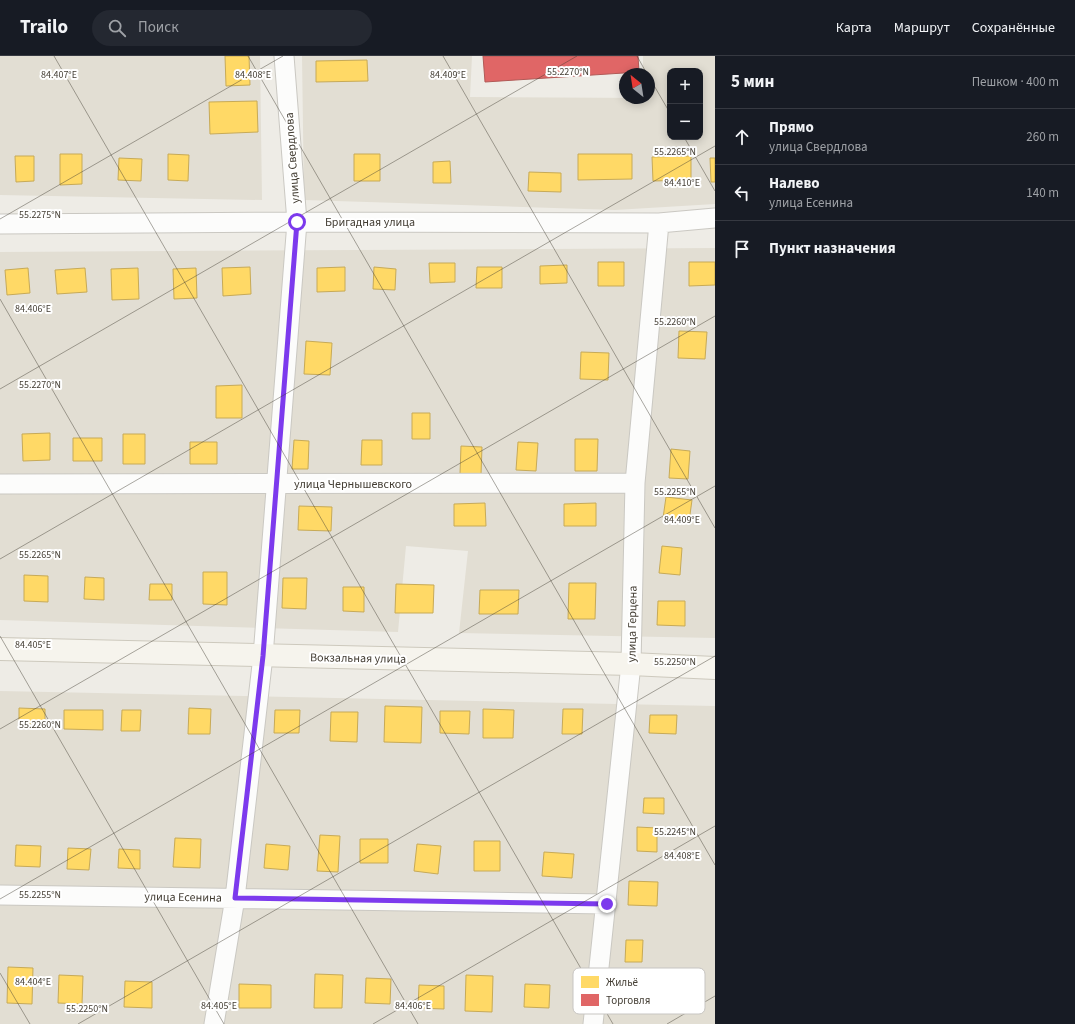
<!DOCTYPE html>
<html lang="ru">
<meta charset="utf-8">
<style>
body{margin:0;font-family:"Source Sans 3",sans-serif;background:#242831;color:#f1f3f6}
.controls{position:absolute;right:12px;top:12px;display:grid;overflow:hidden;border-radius:8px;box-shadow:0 2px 10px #0003}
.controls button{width:36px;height:36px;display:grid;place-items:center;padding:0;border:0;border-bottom:1px solid #363941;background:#171b24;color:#f1f3f6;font:20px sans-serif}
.compass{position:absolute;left:619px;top:12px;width:36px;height:36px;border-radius:50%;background:#171b24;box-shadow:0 2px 10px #0003;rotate:330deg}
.stop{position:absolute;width:12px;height:12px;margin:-9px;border:3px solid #7c3aed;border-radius:50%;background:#fff}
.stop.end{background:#7c3aed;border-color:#fff;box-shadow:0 1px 4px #0008}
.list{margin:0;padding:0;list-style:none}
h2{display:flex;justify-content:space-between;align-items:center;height:52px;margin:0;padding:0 16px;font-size:17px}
h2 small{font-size:13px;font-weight:400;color:#9ea1a6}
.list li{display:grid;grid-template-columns:26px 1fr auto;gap:12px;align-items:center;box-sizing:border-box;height:56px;padding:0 16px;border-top:1px solid #363941}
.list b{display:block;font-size:15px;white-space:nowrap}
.list p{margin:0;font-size:13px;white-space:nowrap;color:#9ea1a6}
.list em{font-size:13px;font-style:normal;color:#9ea1a6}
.icon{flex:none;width:22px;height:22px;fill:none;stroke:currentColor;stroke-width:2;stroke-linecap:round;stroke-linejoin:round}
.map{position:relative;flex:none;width:715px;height:968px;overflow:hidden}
header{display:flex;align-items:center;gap:24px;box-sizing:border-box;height:56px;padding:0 20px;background:#171b24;border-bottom:1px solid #363941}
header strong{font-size:19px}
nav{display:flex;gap:22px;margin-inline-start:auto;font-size:14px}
.search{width:280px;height:36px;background:#242831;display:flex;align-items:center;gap:10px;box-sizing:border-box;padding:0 14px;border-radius:22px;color:#9ea1a6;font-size:15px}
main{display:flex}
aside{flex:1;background:#171b24}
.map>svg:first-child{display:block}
</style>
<header>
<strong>Trailo</strong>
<div class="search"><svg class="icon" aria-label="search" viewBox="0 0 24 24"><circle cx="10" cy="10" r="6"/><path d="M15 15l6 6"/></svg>Поиск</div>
<nav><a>Карта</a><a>Маршрут</a><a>Сохранённые</a></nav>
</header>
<main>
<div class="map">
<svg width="715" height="968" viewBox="0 0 715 968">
<rect width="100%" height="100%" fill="#eeece6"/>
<!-- residential -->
<path fill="#e2ded3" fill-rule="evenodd" d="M 0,0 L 260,0 L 262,144 L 0,139 Z
M 302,0 L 472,0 L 470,41 L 644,42 L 649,42 L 649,18 L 643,18 L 643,0 L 715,0 L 715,148 L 615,154 L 304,144 ZM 670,15 L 700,15 L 700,81 L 670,81 Z
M 715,192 L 715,582 L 459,577 L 468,495 L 406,490 L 398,576 L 0,564 L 0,196 Z
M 0,635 L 715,650 L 715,968 L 0,968 Z"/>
<!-- homes -->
<path fill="#ffd966" stroke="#c7aa57" d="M 225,0 L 249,0 L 250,29 L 226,30 Z
M 367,4 L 368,25 L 316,26 L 316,5 Z
M 257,45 L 258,76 L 210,78 L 209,46 Z
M 60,98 L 82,98 L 82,128 L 60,129 Z
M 168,98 L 189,99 L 188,125 L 168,124 Z
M 354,98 L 380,98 L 380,125 L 354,125 Z
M 578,98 L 632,98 L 632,123 L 578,124 Z
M 15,100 L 34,100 L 34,125 L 16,126 Z
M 691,100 L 691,124 L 653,125 L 652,101 Z
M 119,102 L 142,103 L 141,125 L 118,124 Z
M 710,102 L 715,102 L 715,126 L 711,126 Z
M 450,105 L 451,127 L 433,127 L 433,106 Z
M 529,116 L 561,117 L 561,136 L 528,135 Z
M 598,206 L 624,206 L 624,230 L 598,230 Z
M 689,206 L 715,206 L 715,229 L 689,230 Z
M 429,207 L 455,207 L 455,226 L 430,227 Z
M 567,209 L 567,227 L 540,228 L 540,210 Z
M 250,211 L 251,238 L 223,240 L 222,212 Z
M 345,211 L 345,235 L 317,236 L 317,212 Z
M 374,211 L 396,213 L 395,234 L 373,233 Z
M 477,211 L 502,211 L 502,232 L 476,232 Z
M 28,212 L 30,237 L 7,239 L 5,214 Z
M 85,212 L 87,236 L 57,238 L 55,214 Z
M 138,212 L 139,243 L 112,244 L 111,213 Z
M 196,212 L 197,242 L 174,243 L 173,213 Z
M 679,275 L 707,276 L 705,303 L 678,302 Z
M 306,285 L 332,287 L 330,319 L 304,318 Z
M 581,296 L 609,297 L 608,324 L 580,323 Z
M 242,329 L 242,362 L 216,362 L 216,330 Z
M 412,357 L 430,357 L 430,383 L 412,383 Z
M 50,377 L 50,404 L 23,405 L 22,378 Z
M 123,378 L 145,378 L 145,408 L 123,408 Z
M 73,382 L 102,382 L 102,405 L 73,405 Z
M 575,383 L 598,383 L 597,415 L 575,415 Z
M 294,384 L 309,385 L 308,413 L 292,413 Z
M 362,384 L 382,384 L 382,409 L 361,409 Z
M 190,386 L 217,386 L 217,408 L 190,408 Z
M 518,386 L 538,387 L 536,415 L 516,414 Z
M 461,390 L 482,391 L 481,419 L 460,418 Z
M 671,393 L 690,395 L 688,423 L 669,422 Z
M 666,441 L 692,444 L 689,466 L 663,462 Z
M 485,447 L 486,470 L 454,470 L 454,448 Z
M 596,447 L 596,470 L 564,470 L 564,448 Z
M 299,450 L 332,451 L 331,475 L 298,474 Z
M 662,490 L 682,492 L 680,519 L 659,517 Z
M 203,516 L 227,516 L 227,549 L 203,548 Z
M 24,519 L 48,520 L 48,546 L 24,545 Z
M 85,521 L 104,522 L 104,544 L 84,543 Z
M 283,522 L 307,522 L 306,553 L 282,552 Z
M 569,527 L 596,527 L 595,563 L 568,563 Z
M 150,528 L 172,528 L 172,544 L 149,544 Z
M 396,528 L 434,529 L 433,557 L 395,557 Z
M 343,531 L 364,531 L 364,556 L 343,555 Z
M 480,534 L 519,534 L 518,558 L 479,558 Z
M 658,545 L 685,545 L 685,570 L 657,569 Z
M 385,650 L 422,651 L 421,687 L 384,686 Z
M 19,652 L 45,653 L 45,668 L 19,667 Z
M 189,652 L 211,653 L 210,678 L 188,678 Z
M 483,653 L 514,654 L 513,682 L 483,682 Z
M 563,653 L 583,653 L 582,678 L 562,678 Z
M 64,654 L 103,654 L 103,674 L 64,673 Z
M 122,654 L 141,654 L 140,675 L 121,675 Z
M 275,654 L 300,654 L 299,677 L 274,677 Z
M 440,655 L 470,655 L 469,678 L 440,677 Z
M 331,656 L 358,656 L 357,686 L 330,685 Z
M 650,659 L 677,659 L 676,678 L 649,677 Z
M 644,742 L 664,742 L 664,758 L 643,757 Z
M 637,771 L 657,772 L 657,796 L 637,795 Z
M 320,779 L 340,780 L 338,816 L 317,815 Z
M 175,782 L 201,783 L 200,812 L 173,811 Z
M 360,783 L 388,783 L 388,807 L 360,807 Z
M 474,785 L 500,785 L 500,815 L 474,815 Z
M 266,788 L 290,790 L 288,814 L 264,812 Z
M 417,788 L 441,790 L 438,818 L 414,815 Z
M 16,789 L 41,790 L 40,811 L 15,810 Z
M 68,792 L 91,793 L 89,814 L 67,813 Z
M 119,793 L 140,794 L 140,813 L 118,812 Z
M 544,796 L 574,798 L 572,822 L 542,820 Z
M 629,825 L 658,826 L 657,850 L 628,849 Z
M 626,884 L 643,884 L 642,906 L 625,906 Z
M 8,911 L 33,912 L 32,948 L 7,947 Z
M 315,918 L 343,919 L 342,952 L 314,952 Z
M 59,919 L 83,920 L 82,948 L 58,947 Z
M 466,919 L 493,920 L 492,956 L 465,955 Z
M 366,922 L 391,923 L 390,948 L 365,947 Z
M 125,925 L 152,926 L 152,952 L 124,951 Z
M 239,928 L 271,929 L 271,952 L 239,952 Z
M 525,928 L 550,929 L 549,952 L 524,951 Z
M 419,929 L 444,930 L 444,953 L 418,952 Z"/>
<!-- shops -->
<path fill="#e06666" stroke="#b15a57" d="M 483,0 L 638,0 L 639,16 L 485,26 Z"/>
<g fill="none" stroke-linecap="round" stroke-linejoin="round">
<!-- street casing -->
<g stroke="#cac8c2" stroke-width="21">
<path id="street" d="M 0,168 L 297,166 L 659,167 L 715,162
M 0,428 L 635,427
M 0,839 L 607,848
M 214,968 L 235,842 L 263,600 L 297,166 L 284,0
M 593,968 L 631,608 L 635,427 L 659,167"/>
</g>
<!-- secondary casing -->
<g stroke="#cdc9bd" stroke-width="24">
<path id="secondary" d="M 0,593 L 631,608 L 715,612"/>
</g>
<!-- street -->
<use href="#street" stroke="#fcfcfb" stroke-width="19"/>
<!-- secondary -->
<use href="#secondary" stroke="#f6f4ed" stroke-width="22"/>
</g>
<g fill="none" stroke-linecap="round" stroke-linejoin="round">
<!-- route -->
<path stroke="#7c3aed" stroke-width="5" d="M 297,166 L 263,600 L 235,842 L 607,848"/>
</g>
<!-- ticks -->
<path fill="none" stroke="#433d33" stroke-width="1" stroke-opacity="0.45" d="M 54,0 L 613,968M 248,0 L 715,809M 443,0 L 715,472M 637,0 L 647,18M 649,21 L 670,57M 684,81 L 715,135M 0,163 L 283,0M 0,243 L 418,968M 0,333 L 577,0M 0,503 L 715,90M 0,580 L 224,968M 0,673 L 715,260M 0,843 L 715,430M 0,917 L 30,968M 78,968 L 715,600M 373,968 L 715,770M 667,968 L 715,940"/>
<g text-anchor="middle" stroke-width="4" stroke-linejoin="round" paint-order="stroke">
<!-- street labels -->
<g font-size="12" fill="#433d33" stroke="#fff">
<text transform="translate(292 102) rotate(-94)" y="4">улица Свердлова</text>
<text x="370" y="170">Бригадная улица</text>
<text x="353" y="432">улица Чернышевского</text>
<text transform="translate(632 568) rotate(-89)" y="4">улица Герцена</text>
<text transform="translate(358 602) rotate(1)" y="4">Вокзальная улица</text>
<text transform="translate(183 841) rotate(1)" y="4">улица Есенина</text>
</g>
</g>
<!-- legend -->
<rect x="573" y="912" width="132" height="46" rx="6" fill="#fff" stroke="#c7c5c2" stroke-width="1"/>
<rect x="581" y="920" width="18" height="12" fill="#ffd966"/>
<rect x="581" y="938" width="18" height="12" fill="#e06666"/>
<g font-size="11" fill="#433d33">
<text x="606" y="930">Жильё</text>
<text x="606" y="948">Торговля</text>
</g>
<g font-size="10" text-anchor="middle" fill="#433d33" stroke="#fff" stroke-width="4" stroke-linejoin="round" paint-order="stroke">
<text x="568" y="19">55.2270°N</text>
<text x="59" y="22">84.407°E</text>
<text x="253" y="22">84.408°E</text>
<text x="448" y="22">84.409°E</text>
<text x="675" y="99">55.2265°N</text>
<text x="682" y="130">84.410°E</text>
<text x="40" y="162">55.2275°N</text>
<text x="33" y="256">84.406°E</text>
<text x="675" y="269">55.2260°N</text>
<text x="40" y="332">55.2270°N</text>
<text x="675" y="439">55.2255°N</text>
<text x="682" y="467">84.409°E</text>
<text x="40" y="502">55.2265°N</text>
<text x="33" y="592">84.405°E</text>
<text x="675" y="609">55.2250°N</text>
<text x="40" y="672">55.2260°N</text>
<text x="675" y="779">55.2245°N</text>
<text x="682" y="803">84.408°E</text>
<text x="40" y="842">55.2255°N</text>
<text x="33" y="929">84.404°E</text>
<text x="219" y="953">84.405°E</text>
<text x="413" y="953">84.406°E</text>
<text x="87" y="956">55.2250°N</text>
</g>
</svg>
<div class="controls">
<button>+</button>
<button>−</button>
</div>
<svg class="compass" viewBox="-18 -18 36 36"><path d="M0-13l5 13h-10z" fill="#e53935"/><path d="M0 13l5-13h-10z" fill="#9ea1a6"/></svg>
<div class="stop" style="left:297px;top:166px"></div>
<div class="stop end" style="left:607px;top:848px"></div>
</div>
<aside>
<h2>5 мин<small>Пешком · 400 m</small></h2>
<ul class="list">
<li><svg class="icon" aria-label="ahead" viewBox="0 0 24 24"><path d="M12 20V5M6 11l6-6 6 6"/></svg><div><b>Прямо</b><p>улица Свердлова</p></div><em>260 m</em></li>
<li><svg class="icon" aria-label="left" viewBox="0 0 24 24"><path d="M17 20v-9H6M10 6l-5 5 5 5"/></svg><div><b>Налево</b><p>улица Есенина</p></div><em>140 m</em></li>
<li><svg class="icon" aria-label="arrive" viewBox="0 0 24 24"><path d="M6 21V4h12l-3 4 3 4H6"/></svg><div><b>Пункт назначения</b></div></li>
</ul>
</aside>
</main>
